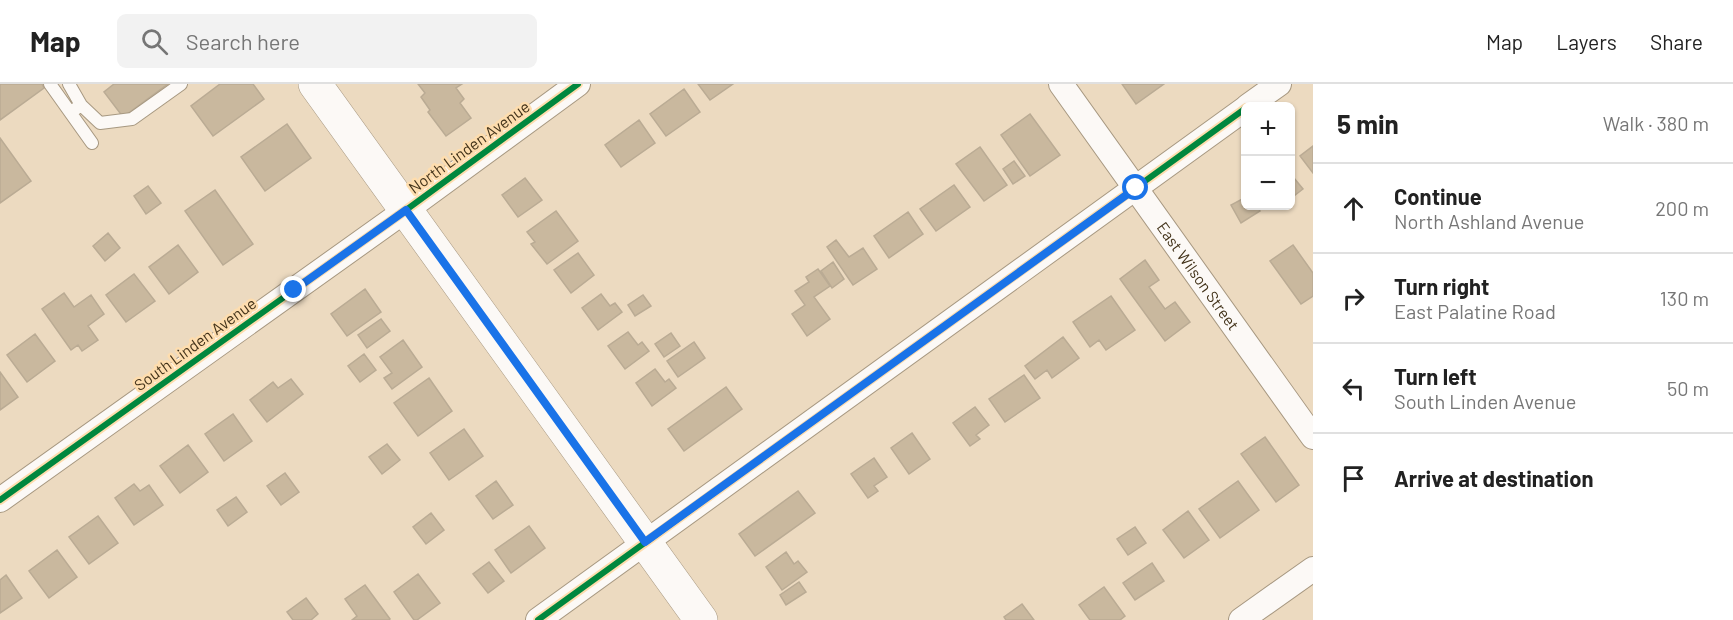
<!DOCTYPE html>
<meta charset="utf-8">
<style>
body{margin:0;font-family:Barlow,sans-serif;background:#f2f2f2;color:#222}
.controls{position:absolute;right:18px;top:18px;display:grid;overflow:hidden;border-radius:9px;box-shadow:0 2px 4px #0004}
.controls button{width:54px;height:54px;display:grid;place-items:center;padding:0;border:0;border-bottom:2px solid #e0e0e0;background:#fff;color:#222;font:30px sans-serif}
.stop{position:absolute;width:18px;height:18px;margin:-14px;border:4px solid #1a73e8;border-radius:50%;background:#fff}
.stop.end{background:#1a73e8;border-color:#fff;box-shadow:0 2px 6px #0008}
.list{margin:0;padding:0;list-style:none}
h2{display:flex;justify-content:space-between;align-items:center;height:78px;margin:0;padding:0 24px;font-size:26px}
h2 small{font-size:20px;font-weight:400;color:#767676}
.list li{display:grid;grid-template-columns:39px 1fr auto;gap:18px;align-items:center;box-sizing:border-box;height:90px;padding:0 24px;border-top:2px solid #e0e0e0}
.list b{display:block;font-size:22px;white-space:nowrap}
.list p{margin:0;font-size:20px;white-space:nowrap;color:#767676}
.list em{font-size:20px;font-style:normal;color:#767676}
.icon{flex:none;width:33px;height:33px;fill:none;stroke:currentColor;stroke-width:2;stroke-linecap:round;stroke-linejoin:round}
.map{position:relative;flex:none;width:1313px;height:536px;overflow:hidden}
header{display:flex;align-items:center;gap:36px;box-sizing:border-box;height:84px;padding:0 30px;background:#fff;border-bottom:2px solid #e0e0e0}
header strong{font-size:28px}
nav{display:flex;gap:33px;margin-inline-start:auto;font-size:21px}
.search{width:420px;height:54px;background:#f2f2f2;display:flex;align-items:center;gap:15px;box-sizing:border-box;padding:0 21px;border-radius:9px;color:#767676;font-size:22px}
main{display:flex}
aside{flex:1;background:#fff}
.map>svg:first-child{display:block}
</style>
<header>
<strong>Map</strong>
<div class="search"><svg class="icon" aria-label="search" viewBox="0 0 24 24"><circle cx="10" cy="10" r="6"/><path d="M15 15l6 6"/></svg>Search here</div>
<nav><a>Map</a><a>Layers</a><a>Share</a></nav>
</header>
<main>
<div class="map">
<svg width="1313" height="536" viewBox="0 0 1313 536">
<rect width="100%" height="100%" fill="#ecdac0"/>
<!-- building -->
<path fill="#c9b89e" stroke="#baab94" stroke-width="1.5" d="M 0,0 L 42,0 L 44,4 L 0,36 Z
M 114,0 L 168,0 L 123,33 L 104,8 Z
M 220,0 L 253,0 L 264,15 L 213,52 L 191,22 Z
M 418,0 L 462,0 L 456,4 L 464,15 L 460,19 L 471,34 L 446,52 L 428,28 L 430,26 L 421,13 L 425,9 Z
M 698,0 L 733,0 L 710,16 Z
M 1122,0 L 1164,0 L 1136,20 Z
M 684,5 L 700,28 L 666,52 L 650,30 Z
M 1030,30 L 1060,71 L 1030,92 L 1001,51 Z
M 639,36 L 655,59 L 621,83 L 605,61 Z
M 287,40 L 311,74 L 265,107 L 241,73 Z
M 0,54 L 31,97 L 0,119 Z
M 1313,62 L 1313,89 L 1300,72 Z
M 980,63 L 1007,101 L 984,117 L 956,80 Z
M 1014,77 L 1025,92 L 1013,100 L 1003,85 Z
M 525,94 L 542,116 L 518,133 L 502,111 Z
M 1294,94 L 1303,105 L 1290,115 L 1290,96 Z
M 954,101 L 970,123 L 936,147 L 920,125 Z
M 148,102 L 161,119 L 146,130 L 134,112 Z
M 215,106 L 253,160 L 223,181 L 185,127 Z
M 1246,113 L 1246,122 L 1257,122 L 1260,127 L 1241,139 L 1231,121 Z
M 556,127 L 578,157 L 547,180 L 531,160 L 535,158 L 527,148 Z
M 908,128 L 923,150 L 889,174 L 874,152 Z
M 108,149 L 120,164 L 105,177 L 93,162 Z
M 836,156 L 849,173 L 863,164 L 877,185 L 853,201 L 827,163 Z
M 178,161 L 198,188 L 169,210 L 149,183 Z
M 1293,161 L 1313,189 L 1313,212 L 1301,220 L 1270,177 Z
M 578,169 L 594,191 L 571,209 L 554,186 Z
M 1145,176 L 1159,196 L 1149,203 L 1165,225 L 1175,218 L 1190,238 L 1165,257 L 1120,195 Z
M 833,178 L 844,195 L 832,204 L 821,187 Z
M 818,185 L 830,202 L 814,213 L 830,235 L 807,252 L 792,230 L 805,221 L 795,207 L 809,198 L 806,193 Z
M 134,190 L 155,217 L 126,238 L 106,211 Z
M 365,205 L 381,228 L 347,252 L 331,230 Z
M 64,209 L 74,223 L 91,211 L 104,230 L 88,242 L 98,256 L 82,267 L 78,261 L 71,266 L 42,225 Z
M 601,210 L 610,222 L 615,219 L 622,228 L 598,246 L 582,224 Z
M 643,211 L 651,222 L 635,232 L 628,221 Z
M 1111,212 L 1135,246 L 1106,266 L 1099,256 L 1090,263 L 1073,238 Z
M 381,235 L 390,247 L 367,264 L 358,251 Z
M 628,248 L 638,261 L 642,258 L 649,267 L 625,285 L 608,262 Z
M 671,249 L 680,262 L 664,273 L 655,260 Z
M 35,250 L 55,277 L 27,298 L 7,271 Z
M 1063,253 L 1079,274 L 1052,294 L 1047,286 L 1035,295 L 1025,282 Z
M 403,256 L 422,283 L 392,305 L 384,294 L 392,289 L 380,273 Z
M 694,258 L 705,274 L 678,293 L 667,277 Z
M 364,270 L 376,286 L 360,298 L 348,282 Z
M 655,285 L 665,298 L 669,295 L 676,304 L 652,322 L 636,299 Z
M 0,288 L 18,313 L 0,326 Z
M 1024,291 L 1040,314 L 1005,338 L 989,315 Z
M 429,294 L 452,327 L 418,352 L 394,319 Z
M 291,295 L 303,310 L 267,338 L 250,316 L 273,298 L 278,304 Z
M 726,303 L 742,325 L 684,367 L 668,345 Z
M 975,323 L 989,341 L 976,351 L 980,355 L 970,362 L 953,339 Z
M 233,330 L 252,357 L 224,377 L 205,350 Z
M 464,345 L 483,372 L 449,396 L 430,369 Z
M 912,349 L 930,375 L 909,390 L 891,364 Z
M 1265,353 L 1299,401 L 1276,418 L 1241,370 Z
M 387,360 L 400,376 L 382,390 L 369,373 Z
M 188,361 L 208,388 L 180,409 L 160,382 Z
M 874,374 L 887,393 L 874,402 L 878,407 L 868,414 L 851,390 Z
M 285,389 L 299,408 L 281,421 L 267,402 Z
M 496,397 L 513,421 L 493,435 L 476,412 Z
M 1238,397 L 1259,426 L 1220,454 L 1199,425 Z
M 134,400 L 140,407 L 149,401 L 163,421 L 134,441 L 115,414 Z
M 798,407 L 815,429 L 755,472 L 739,450 Z
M 236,413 L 247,428 L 228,442 L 217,426 Z
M 1188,427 L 1209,456 L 1184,474 L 1163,446 Z
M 431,429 L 444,446 L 426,460 L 413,443 Z
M 98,432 L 118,459 L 89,480 L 69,453 Z
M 529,442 L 545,464 L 511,489 L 495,466 Z
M 1135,443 L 1146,459 L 1128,471 L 1117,455 Z
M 57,466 L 77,493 L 49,514 L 29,487 Z
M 786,468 L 794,480 L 798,477 L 807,488 L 782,506 L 766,483 Z
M 489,478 L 504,497 L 488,509 L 473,490 Z
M 1152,479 L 1164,497 L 1135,516 L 1123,499 Z
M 418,490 L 440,519 L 417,536 L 414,536 L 394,508 Z
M 6,491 L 22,514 L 0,529 L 0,496 Z
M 799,498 L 806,508 L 786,521 L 780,511 Z
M 365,501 L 390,535 L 389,536 L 352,536 L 357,532 L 345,515 Z
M 1104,503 L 1125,532 L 1120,536 L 1090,536 L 1079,521 Z
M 306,514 L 318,530 L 311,536 L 293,536 L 287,528 Z
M 1022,520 L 1034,536 L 1006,536 L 1004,533 Z"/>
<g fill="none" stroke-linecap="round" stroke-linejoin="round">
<!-- lane casing -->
<g stroke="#a79881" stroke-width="14">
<path id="lane" d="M 50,0 L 92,59
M 69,0 L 81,21 L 74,26
M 81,21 L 100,39 L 132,35 L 181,0"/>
</g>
<!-- street casing -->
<g stroke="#a79881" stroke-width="26">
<g id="street">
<path id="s1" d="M 1061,0 L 1313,353"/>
<path d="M 1248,22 L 1279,0"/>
<path d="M 0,416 L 406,126 L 578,0"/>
<path d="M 538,536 L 1246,24"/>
<path d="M 1241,536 L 1313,485"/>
</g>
</g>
<!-- primary casing -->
<g stroke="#a79881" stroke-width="34">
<path id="primary" d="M 315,0 L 701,536"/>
</g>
<!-- lane -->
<use href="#lane" stroke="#fcf9f6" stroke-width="12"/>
<!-- street -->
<use href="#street" stroke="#fcf9f6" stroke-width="24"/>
<!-- primary -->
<use href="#primary" stroke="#fcf9f6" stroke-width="33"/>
<!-- cycleway casing -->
<g stroke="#feddae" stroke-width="10">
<path id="cycleway" d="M 0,416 L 406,126 L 578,0
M 538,536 L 1246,24"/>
</g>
<!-- cycleway -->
<use href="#cycleway" stroke="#00873e" stroke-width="6"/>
</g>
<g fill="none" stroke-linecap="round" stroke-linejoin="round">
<!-- route -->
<path stroke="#1a73e8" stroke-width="8" d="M 294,206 L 406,126 L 645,458 L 1136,104"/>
</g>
<g text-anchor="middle" stroke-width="5" stroke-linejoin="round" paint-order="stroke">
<!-- street labels -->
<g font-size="16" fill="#43331a" stroke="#feddae">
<text transform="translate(469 63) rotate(-36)" y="6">North Linden Avenue</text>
<text dy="6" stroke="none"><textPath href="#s1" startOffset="236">East Wilson Street</textPath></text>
<text transform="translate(195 260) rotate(-36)" y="6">South Linden Avenue</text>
</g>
</g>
</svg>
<div class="controls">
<button>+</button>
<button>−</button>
</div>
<div class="stop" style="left:1136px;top:104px"></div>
<div class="stop end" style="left:294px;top:206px"></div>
</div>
<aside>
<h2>5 min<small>Walk · 380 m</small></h2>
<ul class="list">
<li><svg class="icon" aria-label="ahead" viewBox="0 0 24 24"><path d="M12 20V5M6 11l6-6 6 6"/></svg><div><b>Continue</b><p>North Ashland Avenue</p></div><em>200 m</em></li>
<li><svg class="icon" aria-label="right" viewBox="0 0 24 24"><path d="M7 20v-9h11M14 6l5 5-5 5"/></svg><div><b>Turn right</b><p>East Palatine Road</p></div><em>130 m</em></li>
<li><svg class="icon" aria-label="left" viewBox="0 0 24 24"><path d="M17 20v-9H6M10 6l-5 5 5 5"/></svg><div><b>Turn left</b><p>South Linden Avenue</p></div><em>50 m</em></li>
<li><svg class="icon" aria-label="arrive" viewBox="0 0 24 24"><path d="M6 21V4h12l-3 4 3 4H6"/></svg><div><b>Arrive at destination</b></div></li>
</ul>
</aside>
</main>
